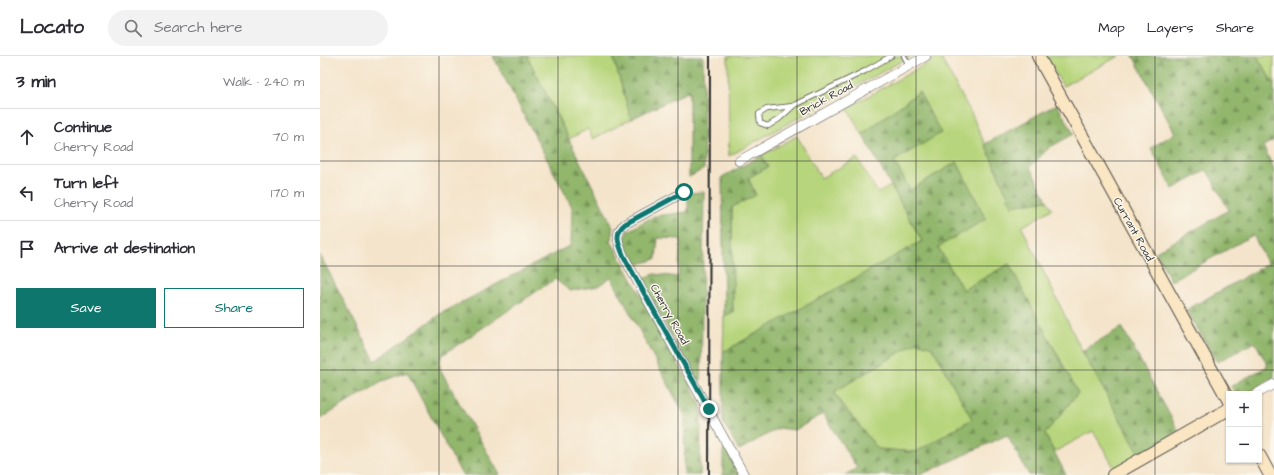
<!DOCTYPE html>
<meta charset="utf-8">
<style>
body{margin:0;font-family:"Architects Daughter",sans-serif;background:#f2f2f3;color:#2b2b33}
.controls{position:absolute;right:12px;bottom:12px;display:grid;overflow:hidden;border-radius:0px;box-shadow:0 1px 3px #0004}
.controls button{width:36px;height:36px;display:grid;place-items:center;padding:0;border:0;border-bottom:1px solid #e1e1e2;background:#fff;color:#2b2b33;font:20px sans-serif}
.stop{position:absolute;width:12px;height:12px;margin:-9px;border:3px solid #0f766e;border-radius:50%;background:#fff}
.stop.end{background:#0f766e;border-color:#fff;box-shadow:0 1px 4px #0008}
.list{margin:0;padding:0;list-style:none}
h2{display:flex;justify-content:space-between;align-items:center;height:52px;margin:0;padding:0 16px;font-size:17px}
h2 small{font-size:13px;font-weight:400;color:#7c7c81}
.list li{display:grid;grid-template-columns:26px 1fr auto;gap:12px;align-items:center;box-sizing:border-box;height:56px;padding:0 16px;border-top:1px solid #e1e1e2}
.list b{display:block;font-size:15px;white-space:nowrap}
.list p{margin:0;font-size:13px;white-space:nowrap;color:#7c7c81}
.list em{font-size:13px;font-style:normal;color:#7c7c81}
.actions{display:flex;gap:8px;padding:12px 16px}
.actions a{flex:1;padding:9px 0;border:1px solid #0f766e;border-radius:0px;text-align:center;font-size:14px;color:#0f766e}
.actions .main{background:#0f766e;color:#fff}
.icon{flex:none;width:22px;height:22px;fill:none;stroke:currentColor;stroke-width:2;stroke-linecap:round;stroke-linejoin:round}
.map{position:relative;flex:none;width:954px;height:419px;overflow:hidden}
header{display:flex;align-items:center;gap:24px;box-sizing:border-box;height:56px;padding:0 20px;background:#fff;border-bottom:1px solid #e1e1e2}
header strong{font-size:19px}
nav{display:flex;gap:22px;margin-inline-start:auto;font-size:14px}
.search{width:280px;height:36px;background:#f2f2f3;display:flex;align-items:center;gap:10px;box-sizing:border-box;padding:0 14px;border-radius:22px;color:#7c7c81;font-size:15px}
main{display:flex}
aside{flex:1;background:#fff}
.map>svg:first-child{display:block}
</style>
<header>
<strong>Locato</strong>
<div class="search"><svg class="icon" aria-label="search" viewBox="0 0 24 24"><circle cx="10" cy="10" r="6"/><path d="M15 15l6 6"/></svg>Search here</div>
<nav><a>Map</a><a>Layers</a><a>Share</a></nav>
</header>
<main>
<aside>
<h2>3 min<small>Walk · 240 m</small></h2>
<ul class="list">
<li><svg class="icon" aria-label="ahead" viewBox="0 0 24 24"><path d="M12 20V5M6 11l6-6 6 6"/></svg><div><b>Continue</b><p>Cherry Road</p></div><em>70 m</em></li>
<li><svg class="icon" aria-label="left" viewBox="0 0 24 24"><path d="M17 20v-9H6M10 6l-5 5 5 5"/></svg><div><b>Turn left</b><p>Cherry Road</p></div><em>170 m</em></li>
<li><svg class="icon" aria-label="arrive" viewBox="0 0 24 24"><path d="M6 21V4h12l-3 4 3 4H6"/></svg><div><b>Arrive at destination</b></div></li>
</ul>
<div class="actions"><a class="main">Save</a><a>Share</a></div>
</aside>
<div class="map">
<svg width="954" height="419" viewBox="0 0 954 419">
<defs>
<pattern id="forest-firs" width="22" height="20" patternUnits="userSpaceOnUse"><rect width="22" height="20" fill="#91b66c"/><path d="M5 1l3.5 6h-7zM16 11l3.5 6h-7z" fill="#779459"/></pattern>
</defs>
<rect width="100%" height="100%" fill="#fbf7ec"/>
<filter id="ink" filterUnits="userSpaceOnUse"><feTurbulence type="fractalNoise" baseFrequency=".025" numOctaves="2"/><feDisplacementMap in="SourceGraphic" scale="8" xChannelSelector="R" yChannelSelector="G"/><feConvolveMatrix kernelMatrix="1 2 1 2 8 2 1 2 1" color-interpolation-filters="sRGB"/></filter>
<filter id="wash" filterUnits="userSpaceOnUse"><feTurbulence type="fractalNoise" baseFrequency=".012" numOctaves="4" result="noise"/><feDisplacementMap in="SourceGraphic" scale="16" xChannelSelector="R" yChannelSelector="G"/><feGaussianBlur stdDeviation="0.9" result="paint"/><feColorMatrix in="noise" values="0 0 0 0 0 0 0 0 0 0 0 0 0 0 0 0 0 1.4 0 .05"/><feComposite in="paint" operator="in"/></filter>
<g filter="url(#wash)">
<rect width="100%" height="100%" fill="#f4e4cb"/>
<!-- green -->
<path fill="#b7d57c" stroke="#718054" d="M 207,0 L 293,0 L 311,63 L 273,83 L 268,73 L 249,83 Z
M 408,0 L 591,0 L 409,100 Z
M 620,0 L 652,59 L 692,149 L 727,144 L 732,153 L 702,171 L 762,295 L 820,399 L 795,413 L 773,375 L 734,396 L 724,378 L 758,337 L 689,208 L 643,234 L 618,191 L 637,106 L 590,134 L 574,105 L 599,36 L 542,78 L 527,52 Z
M 725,0 L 799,0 L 743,30 Z
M 937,0 L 954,0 L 954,29 Z
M 477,80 L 501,122 L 537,102 L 558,137 L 571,130 L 602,185 L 403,296 L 404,260 L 413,256 L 412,151 L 435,139 L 428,121 L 447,111 L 442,99 Z
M 597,286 L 612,290 L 652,363 L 596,396 L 558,393 L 524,351 L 514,336 Z"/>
<!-- forest -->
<path fill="url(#forest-firs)" stroke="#5e704c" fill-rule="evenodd" d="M 173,0 L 207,0 L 293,171 L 291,185 L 381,349 L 380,419 L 364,419 L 365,360 L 291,221 L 278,230 L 250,235 L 235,223 L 121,300 L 120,313 L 180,419 L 142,419 L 87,316 L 65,324 L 0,363 L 0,199 L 55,305 L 120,258 L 251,189 L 252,151 Z
M 293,0 L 383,0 L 384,113 L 369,121 L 369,35 L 311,63 Z
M 813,0 L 937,0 L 954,29 L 954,84 L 943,90 L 954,113 L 954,322 L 926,338 L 915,338 L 911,330 L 948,310 L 935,286 L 897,306 L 866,254 L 948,208 L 933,179 L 851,225 L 836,196 L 909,154 L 887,114 L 853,133 L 831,92 L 855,77 Z
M 599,36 L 621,77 L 574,105 L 590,134 L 637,106 L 666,163 L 618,191 L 643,234 L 689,208 L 758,337 L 725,378 L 746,419 L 709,419 L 687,379 L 609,415 L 596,419 L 525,419 L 537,412 L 503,358 L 475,374 L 459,372 L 419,394 L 403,366 L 403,296 L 602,185 L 542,78 ZM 597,286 L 612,291 L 652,363 L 596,396 L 558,393 L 524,351 L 514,336 Z
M 737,48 L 754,78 L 730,91 L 710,111 L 727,144 L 692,150 L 665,88 Z
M 442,99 L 448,111 L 428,122 L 436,139 L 412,151 L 413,256 L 404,260 L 402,121 Z
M 384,136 L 381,324 L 377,324 L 321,224 L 334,218 L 358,221 L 361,183 L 338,182 L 336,203 L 313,210 L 306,193 L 304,183 L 308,175 L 334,160 L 368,156 L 368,137 Z
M 802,271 L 859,376 L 820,399 L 762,295 Z
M 403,394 L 406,394 L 419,419 L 403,419 Z"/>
</g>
<g filter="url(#ink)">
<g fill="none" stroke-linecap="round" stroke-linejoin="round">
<!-- lane casing -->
<g stroke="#494743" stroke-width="6">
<path id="lane" d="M 584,0 L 589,9
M 473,50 L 447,53 L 439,58 L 440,67 L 448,70 L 459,63 L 473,50 L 545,15 L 571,0"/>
</g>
<!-- street casing -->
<g stroke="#494743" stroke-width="10">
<path id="street" d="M 419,105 L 606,0
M 364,136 L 305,168 C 293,177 299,189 304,201 L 424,419
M 936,338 L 954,328"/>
</g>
<!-- secondary casing -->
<g stroke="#494743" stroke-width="14">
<path id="secondary" d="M 718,0 L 909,345
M 939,399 L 950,419
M 793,419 L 909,353"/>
</g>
<!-- lane -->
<use href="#lane" stroke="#fff" stroke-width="4.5"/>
<!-- street -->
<use href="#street" stroke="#fff" stroke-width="9"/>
<!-- secondary -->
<use href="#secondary" stroke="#fbe6c3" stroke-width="12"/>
<!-- rail -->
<path stroke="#2b2b2b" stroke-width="2" d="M 389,419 L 390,0"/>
</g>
</g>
<g fill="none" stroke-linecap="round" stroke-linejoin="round" filter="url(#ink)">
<!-- route -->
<path stroke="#0f766e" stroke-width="5" d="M 364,136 L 305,168 C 293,177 299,189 304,201 L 389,353"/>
</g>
<!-- grid -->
<path fill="none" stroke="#2b2b2b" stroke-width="1" stroke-opacity="0.55" d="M 119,0 L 119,419M 238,0 L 238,419M 358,0 L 358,419M 477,0 L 477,419M 596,0 L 596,419M 716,0 L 716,419M 835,0 L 835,419M 0,105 L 954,105M 0,210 L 954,210M 0,314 L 954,314"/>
<g text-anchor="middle" stroke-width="3" stroke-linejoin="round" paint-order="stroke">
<!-- street labels -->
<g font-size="11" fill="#2b2b2b" stroke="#fbf7ec">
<text transform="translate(506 42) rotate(-29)" y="4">Brick Road</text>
<text transform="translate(814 173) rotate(61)" y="4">Currant Road</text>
<text transform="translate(350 258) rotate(61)" y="4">Cherry Road</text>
</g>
</g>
</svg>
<div class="controls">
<button>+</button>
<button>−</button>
</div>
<div class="stop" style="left:364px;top:136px"></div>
<div class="stop end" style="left:389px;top:353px"></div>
</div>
</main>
